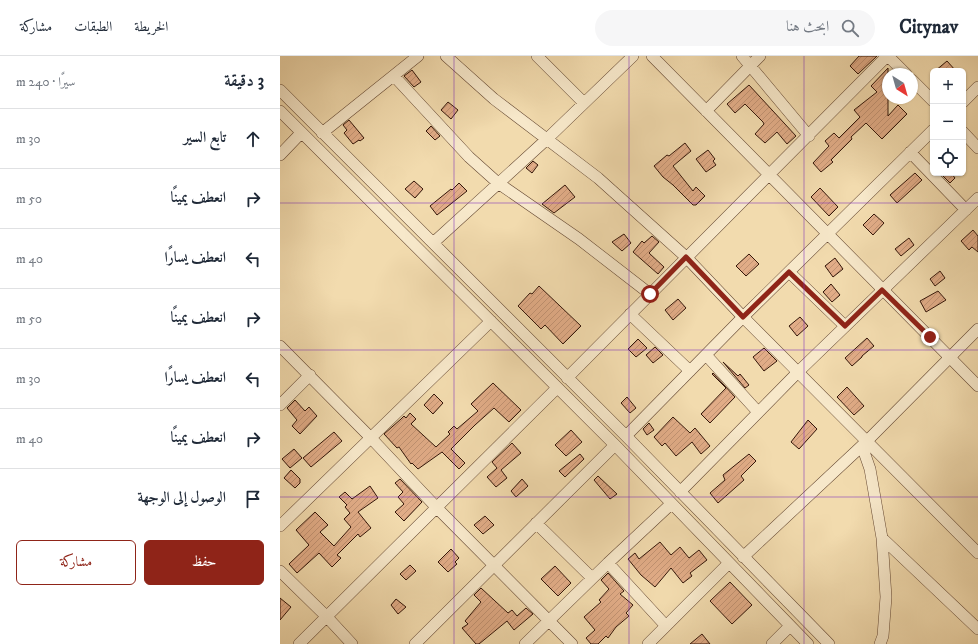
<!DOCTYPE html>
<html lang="ar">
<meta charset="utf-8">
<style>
body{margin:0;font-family:"IM FELL DW Pica",Amiri,serif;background:#f6f6f7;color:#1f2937;direction:rtl}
.controls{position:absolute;right:12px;top:12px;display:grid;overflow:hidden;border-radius:6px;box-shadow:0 1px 3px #0004}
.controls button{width:36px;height:36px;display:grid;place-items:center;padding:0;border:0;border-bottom:1px solid #e0e1e3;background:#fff;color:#1f2937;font:20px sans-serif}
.compass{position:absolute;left:602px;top:12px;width:36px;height:36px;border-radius:50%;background:#fff;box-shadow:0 1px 3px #0004;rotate:143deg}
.stop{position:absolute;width:12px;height:12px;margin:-9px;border:3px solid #8f2418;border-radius:50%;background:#fff}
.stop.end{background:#8f2418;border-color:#fff;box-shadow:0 1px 4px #0008}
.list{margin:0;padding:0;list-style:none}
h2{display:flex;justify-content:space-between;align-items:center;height:52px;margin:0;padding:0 16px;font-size:17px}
h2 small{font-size:13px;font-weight:400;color:#747a83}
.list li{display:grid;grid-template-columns:26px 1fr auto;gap:12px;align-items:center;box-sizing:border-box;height:60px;padding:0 16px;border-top:1px solid #e0e1e3}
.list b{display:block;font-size:15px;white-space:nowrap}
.list em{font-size:13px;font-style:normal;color:#747a83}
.actions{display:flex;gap:8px;padding:12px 16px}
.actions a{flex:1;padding:9px 0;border:1px solid #8f2418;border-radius:6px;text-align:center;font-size:14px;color:#8f2418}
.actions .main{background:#8f2418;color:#fff}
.icon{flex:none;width:22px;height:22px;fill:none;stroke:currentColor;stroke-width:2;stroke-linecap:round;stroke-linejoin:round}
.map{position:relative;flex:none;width:698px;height:588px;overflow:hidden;direction:ltr}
header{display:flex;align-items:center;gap:24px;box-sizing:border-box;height:56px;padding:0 20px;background:#fff;border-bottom:1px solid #e0e1e3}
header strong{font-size:19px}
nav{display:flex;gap:22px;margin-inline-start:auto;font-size:14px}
.search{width:280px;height:36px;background:#f6f6f7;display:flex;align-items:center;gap:10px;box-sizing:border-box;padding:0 14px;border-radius:22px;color:#747a83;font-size:15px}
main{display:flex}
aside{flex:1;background:#fff}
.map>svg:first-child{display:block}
</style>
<header>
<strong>Citynav</strong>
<div class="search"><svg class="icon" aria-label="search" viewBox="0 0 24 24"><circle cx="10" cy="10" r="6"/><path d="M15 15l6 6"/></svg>ابحث هنا</div>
<nav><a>الخريطة</a><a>الطبقات</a><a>مشاركة</a></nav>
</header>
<main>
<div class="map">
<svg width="698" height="588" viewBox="0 0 698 588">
<defs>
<pattern id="building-hatch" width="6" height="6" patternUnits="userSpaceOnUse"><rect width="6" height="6" fill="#e1ac87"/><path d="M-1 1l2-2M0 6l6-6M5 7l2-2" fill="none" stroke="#c29373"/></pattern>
</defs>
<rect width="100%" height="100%" fill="#f2dbae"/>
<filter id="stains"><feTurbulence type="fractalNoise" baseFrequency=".005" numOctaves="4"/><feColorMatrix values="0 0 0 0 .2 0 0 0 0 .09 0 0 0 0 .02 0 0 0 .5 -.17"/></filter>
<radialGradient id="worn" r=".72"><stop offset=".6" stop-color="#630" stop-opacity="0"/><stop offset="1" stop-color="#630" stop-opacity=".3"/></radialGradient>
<!-- building -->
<path fill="url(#building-hatch)" stroke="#341609" d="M 579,0 L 597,0 L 578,18 L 570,10 Z
M 667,5 L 676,15 L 655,15 Z
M 608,12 L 608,60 L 618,49 L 627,58 L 602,83 L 586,67 L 571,81 L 572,83 L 551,104 L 553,106 L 541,116 L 533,107 L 549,90 L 545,85 L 554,77 L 559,82 L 580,61 L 574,54 L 597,36 L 591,30 Z
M 132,14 L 141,26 L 134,31 L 124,20 Z
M 469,29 L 516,80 L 507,88 L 497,76 L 485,87 L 475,78 L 484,68 L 483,66 L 465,48 L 455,57 L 447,48 Z
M 168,46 L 178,54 L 171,63 L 161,54 Z
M 69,64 L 84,82 L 80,85 L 79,84 L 73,88 L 64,77 L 67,74 L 63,69 Z
M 151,70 L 160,80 L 155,84 L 146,75 Z
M 405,87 L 411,95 L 393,110 L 413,135 L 416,131 L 425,140 L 416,149 L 413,149 L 393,129 L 383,121 L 374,110 L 387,99 L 389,100 Z
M 428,94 L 435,103 L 433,105 L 436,109 L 426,116 L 416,103 Z
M 253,105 L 258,109 L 252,117 L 246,112 Z
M 635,117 L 642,124 L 617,147 L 610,139 Z
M 663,117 L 671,117 L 675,122 L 670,127 L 661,118 Z
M 134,125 L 143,133 L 135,142 L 125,133 Z
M 179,127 L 187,135 L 157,159 L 150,150 L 171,133 L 172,134 Z
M 285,129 L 295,141 L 274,157 L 262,148 Z
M 540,132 L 558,151 L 549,160 L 531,141 Z
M 594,158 L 604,167 L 593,179 L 583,169 Z
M 693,174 L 698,180 L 698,196 L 692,191 L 689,194 L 681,185 Z
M 344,178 L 351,187 L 342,195 L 332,186 Z
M 372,180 L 379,186 L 369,197 L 384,211 L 378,218 L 353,196 L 362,185 L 364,187 Z
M 629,182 L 634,189 L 621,200 L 615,193 Z
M 469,198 L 479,208 L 466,220 L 456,210 Z
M 555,202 L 563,213 L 553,221 L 545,210 Z
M 660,215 L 665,222 L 655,230 L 650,223 Z
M 551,228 L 560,239 L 552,246 L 543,236 Z
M 259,230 L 301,270 L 283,288 L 265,269 L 261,273 L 238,250 L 250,237 L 252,238 Z
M 658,235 L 666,244 L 646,256 L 640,245 Z
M 398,243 L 406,252 L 393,264 L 385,254 Z
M 520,261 L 528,270 L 517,280 L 509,270 Z
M 587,282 L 594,290 L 582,300 L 582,301 L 572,310 L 565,302 Z
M 358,283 L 367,292 L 356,301 L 348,293 Z
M 375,291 L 383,299 L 373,307 L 366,299 Z
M 484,292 L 497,305 L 484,315 L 473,301 Z
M 443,306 L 458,320 L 460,318 L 469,329 L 465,332 Z
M 433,317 L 455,341 L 430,367 L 421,358 L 446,332 L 432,318 Z
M 213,327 L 241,354 L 229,366 L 214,352 L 195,369 L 171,393 L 185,407 L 179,413 L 162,396 L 138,413 L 132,407 L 131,408 L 119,391 L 117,392 L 104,378 L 121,363 L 124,360 L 126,362 L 130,357 L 136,363 L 131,368 L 156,391 L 170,378 L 168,376 L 174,370 L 177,373 L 198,355 L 191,348 Z
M 567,331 L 584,350 L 574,359 L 557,341 Z
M 154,338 L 163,347 L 153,358 L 144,349 Z
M 347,341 L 356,352 L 350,357 L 341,347 Z
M 15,344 L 25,355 L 29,351 L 37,360 L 20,378 L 12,370 L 17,364 L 7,352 Z
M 393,361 L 410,377 L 415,372 L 430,390 L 421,398 L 412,386 L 396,400 L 385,387 L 382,390 L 374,381 Z
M 528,364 L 537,373 L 519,393 L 511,386 Z
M 369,367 L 374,374 L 367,379 L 363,373 Z
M 291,374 L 302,386 L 286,400 L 275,389 Z
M 54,376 L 62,385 L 31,411 L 23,402 Z
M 232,387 L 241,397 L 221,414 L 227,422 L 216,431 L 207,421 L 217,412 L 212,406 Z
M 14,393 L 22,402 L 10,412 L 2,403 Z
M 300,398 L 304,403 L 285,421 L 279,415 Z
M 469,398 L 476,405 L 461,420 L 464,424 L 438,447 L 430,437 L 445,424 L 443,419 Z
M 11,414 L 20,423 L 20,427 L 15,432 L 4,422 Z
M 318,420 L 337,438 L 330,443 L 314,424 Z
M 120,423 L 142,446 L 124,465 L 115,456 L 124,448 L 118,441 L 123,436 L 115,427 Z
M 242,423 L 248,430 L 236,441 L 231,435 Z
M 90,430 L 98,442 L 78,456 L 91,472 L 80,481 L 78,478 L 57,499 L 61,502 L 52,511 L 39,497 L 17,517 L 9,508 L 29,489 L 16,474 L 35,456 L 48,469 L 40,476 L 54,490 L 71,471 L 64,463 L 70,457 L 65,451 L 67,449 L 59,441 L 65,436 L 72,443 Z
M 205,460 L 214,469 L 203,478 L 194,469 Z
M 380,486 L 391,499 L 400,491 L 409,502 L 419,494 L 427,504 L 410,517 L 412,520 L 403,527 L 391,512 L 375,531 L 361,519 L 348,503 L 355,497 L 359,503 Z
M 171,493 L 179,502 L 175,506 L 177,508 L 168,516 L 158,506 Z
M 130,509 L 136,515 L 126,524 L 120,518 Z
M 275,510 L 291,527 L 278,540 L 261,523 Z
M 328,517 L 344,535 L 340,538 L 353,549 L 346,557 L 349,560 L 336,571 L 328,582 L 326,580 L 318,588 L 311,588 L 306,582 L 315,574 L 304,561 L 321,546 L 319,544 L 329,533 L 321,524 Z
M 450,526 L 472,549 L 452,568 L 430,545 Z
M 201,532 L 228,557 L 232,554 L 237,560 L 246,552 L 253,558 L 234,574 L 227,565 L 199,588 L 196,588 L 182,572 L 188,568 L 185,565 L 201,546 L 194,539 Z
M 0,542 L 11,551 L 0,564 Z
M 116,543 L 126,551 L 118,558 L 111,549 Z
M 422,578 L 430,588 L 410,588 Z"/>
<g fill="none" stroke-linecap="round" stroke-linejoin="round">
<!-- street casing -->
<g stroke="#644732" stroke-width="12">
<path id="street" d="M 166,0 L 214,43 L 318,122 L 406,201 L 463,261 L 698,497
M 257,0 L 304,47
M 372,0 L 698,330
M 462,0 L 529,80
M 608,0 L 626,18
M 114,20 L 189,101 L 218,127 L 299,183 L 370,238
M 632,24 L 653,45
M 0,34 L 346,380 L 549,588
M 683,46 L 698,31
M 0,55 L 335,389 L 528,588
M 426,55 L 480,0
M 683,76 L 698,92
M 42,77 L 138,0
M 630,96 L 686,154
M 0,99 L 21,77
M 153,187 L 267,83 L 353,0
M 509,216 L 565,270
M 350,258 L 410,315
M 0,290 L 91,382 L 157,452 L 292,588
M 426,299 L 478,356
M 287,322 L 607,0
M 0,349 L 30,319
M 346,380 L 463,261 L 653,74
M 582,390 L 590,413 L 602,482 L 606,541 L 603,580 L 600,588
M 400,436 L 518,316 L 698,142
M 256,467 L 312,522
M 0,470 L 211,265
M 602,482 L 698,573
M 463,501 L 586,386 L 698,273
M 0,515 L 47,561 L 72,588
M 386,570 L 328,507 L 391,448
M 19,588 L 277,332
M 135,588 L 335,389
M 245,588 L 328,507
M 368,588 L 449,507
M 492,588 L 510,570"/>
</g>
<!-- street -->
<use href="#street" stroke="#f7e8ca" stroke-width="11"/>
</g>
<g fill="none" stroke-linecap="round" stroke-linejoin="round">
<!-- route -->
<path stroke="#8f2418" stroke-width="5" d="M 370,238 L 406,201 L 463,261 L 509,216 L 565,270 L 602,234 L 650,281"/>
</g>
<!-- grid -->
<path fill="none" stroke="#7b2cbf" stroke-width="1" stroke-opacity="0.55" d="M 174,0 L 174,588M 349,0 L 349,588M 524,0 L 524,588M 0,147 L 698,147M 0,294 L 698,294M 0,441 L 698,441"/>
<rect width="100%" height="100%" filter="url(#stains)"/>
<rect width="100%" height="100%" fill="url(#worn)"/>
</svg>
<div class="controls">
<button>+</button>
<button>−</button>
<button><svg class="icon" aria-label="locate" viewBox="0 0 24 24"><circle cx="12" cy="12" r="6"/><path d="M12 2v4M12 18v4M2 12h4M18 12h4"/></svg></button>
</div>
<svg class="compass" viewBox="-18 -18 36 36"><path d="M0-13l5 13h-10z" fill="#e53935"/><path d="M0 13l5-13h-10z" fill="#747a83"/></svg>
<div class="stop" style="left:370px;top:238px"></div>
<div class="stop end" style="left:650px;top:281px"></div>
</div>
<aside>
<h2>3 دقيقة<small>سيرًا · 240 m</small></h2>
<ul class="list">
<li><svg class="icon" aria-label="ahead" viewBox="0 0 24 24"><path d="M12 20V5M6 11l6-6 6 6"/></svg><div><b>تابع السير</b></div><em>30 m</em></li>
<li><svg class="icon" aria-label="right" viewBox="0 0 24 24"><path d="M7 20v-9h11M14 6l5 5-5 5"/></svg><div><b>انعطف يمينًا</b></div><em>50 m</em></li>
<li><svg class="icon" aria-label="left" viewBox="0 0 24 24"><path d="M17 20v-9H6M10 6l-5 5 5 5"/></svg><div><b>انعطف يسارًا</b></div><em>40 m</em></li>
<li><svg class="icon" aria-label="right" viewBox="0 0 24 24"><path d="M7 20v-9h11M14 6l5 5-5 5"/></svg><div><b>انعطف يمينًا</b></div><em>50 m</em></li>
<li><svg class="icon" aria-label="left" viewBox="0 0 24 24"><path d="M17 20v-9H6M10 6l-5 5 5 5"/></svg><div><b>انعطف يسارًا</b></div><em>30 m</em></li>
<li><svg class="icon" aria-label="right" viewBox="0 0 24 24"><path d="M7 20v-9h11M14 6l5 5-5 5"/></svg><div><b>انعطف يمينًا</b></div><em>40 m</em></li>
<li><svg class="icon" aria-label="arrive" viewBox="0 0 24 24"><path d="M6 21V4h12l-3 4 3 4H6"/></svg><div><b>الوصول إلى الوجهة</b></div></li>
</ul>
<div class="actions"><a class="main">حفظ</a><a>مشاركة</a></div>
</aside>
</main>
